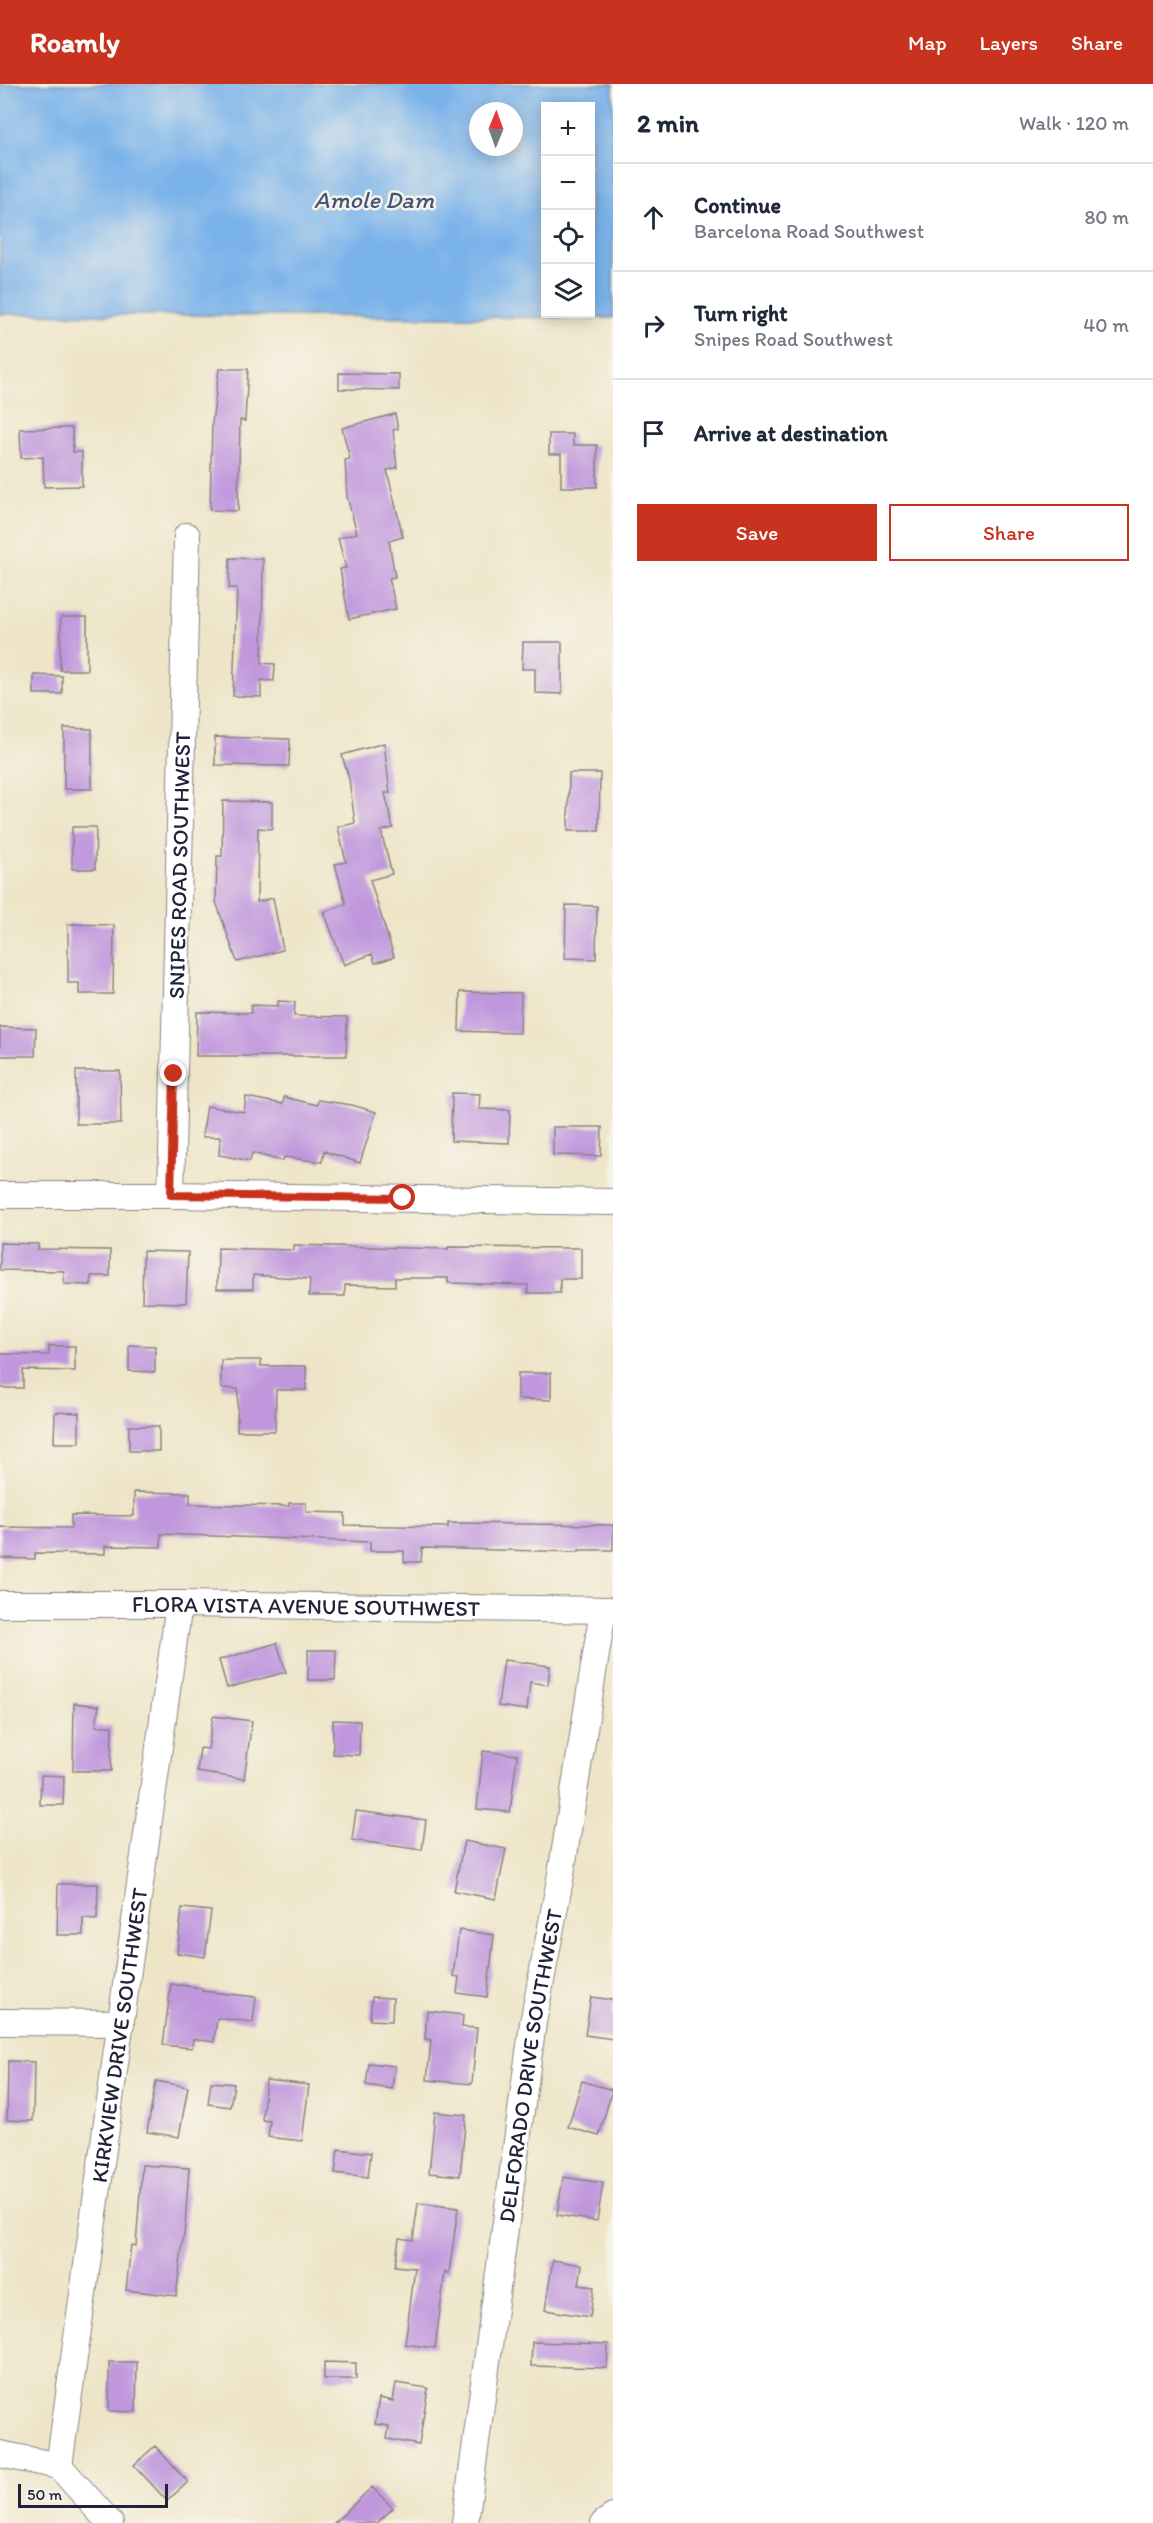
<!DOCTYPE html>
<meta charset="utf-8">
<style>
body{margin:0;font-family:Itim,sans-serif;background:#f2f2f3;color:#1f2937}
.controls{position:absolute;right:18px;top:18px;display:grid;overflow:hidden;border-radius:0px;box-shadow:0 3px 15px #0003}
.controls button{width:54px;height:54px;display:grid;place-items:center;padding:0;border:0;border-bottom:2px solid #e0e1e3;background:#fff;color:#1f2937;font:30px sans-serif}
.compass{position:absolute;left:469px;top:18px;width:54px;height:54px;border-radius:50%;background:#fff;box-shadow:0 3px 15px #0003;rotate:1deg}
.scale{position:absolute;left:18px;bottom:15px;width:150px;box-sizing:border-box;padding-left:6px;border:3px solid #22223b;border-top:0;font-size:16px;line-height:21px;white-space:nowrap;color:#22223b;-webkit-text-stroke:4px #f7f3e8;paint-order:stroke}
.stop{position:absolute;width:18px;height:18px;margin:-14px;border:4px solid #c8321e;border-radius:50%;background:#fff}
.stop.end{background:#c8321e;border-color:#fff;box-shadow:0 2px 6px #0008}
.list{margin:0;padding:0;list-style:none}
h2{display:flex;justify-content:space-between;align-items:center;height:78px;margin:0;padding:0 24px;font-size:26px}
h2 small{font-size:20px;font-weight:400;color:#747a83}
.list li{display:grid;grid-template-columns:39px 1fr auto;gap:18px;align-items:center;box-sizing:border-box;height:108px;padding:0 24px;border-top:2px solid #e0e1e3}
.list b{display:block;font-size:22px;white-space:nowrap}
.list p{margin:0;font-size:20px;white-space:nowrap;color:#747a83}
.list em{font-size:20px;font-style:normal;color:#747a83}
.actions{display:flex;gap:12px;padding:18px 24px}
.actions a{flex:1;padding:14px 0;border:2px solid #c8321e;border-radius:0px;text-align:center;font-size:21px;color:#c8321e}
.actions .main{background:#c8321e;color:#fff}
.icon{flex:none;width:33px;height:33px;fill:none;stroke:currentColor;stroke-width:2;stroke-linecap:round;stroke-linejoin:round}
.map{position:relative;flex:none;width:613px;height:2439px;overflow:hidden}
header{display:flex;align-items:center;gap:36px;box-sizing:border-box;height:84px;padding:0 30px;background:#c8321e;color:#fff}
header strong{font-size:28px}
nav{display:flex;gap:33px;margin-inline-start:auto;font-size:21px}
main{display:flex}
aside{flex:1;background:#fff}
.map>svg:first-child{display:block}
</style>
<header>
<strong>Roamly</strong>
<nav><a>Map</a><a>Layers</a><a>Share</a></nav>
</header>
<main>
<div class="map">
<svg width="613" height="2439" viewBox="0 0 613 2439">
<rect width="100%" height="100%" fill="#f7f3e8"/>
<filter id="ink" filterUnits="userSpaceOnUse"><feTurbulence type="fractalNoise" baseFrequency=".0167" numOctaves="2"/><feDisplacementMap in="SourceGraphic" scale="12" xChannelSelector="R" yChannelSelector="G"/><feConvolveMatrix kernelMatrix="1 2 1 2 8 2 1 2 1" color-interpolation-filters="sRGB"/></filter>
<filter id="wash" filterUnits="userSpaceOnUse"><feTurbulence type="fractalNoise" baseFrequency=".008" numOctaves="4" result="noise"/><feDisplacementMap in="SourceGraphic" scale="24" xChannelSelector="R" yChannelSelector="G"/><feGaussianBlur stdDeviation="1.35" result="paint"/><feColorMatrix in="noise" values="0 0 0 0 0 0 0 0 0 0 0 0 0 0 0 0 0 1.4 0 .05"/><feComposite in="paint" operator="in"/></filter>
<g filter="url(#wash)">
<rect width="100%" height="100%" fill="#eee5c8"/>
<!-- water -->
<path fill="#7ab3ea" stroke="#4e6a92" stroke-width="1.5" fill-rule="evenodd" d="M 0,0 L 613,0 L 613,234 L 0,230 ZM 546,22 L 590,22 L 590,230 L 546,230 ZM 478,27 L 514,27 L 514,63 L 478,63 Z"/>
<g id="blocks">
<!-- building -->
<path fill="#c097dd" d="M 219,285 L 248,285 L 245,337 L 240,336 L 238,427 L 210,426 L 212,339 Z
M 339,289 L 399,290 L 399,306 L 339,305 Z
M 395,330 L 398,345 L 393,346 L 397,384 L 387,386 L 403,453 L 389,457 L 395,493 L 389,494 L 396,525 L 349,535 L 340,485 L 346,484 L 338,454 L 357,449 L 347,413 L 345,376 L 350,375 L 342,344 Z
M 64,344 L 72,344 L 73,368 L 82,368 L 82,402 L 44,403 L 43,373 L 21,374 L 20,345 Z
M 549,350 L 573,350 L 573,361 L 597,361 L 597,403 L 561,403 L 561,370 L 549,370 Z
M 230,474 L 263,475 L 262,579 L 275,580 L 274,597 L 261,596 L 261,613 L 233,612 L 237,504 L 229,504 Z
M 61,533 L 87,533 L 87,586 L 60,586 Z
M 523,558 L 562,558 L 562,610 L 535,609 L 535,585 L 522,585 Z
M 34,591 L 62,592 L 62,610 L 34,610 Z
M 64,644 L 92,645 L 92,705 L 64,705 Z
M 215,653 L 290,655 L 289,682 L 215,681 Z
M 384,659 L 390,709 L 385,709 L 393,744 L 381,747 L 392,790 L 370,796 L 394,873 L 375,879 L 372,870 L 344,881 L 324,828 L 346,820 L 335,780 L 346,778 L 338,743 L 355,739 L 349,695 L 342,671 Z
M 569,689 L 600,689 L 599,747 L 568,747 Z
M 223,717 L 272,718 L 272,745 L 258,744 L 257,818 L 273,814 L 283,866 L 237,878 L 216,818 L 217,772 L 222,772 Z
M 72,743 L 96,743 L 95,785 L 72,785 Z
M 566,821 L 597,822 L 596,875 L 565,874 Z
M 68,840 L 114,841 L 113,910 L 79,910 L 79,899 L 68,899 Z
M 460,908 L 521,909 L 520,949 L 459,947 Z
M 278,917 L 295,918 L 294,932 L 347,933 L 346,972 L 196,972 L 197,928 L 251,929 L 251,921 L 278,922 Z
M 0,943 L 36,944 L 35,972 L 0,972 Z
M 76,987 L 120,987 L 121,1040 L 76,1040 Z
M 452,1009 L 480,1010 L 479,1025 L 510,1026 L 509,1059 L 451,1057 Z
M 246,1013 L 283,1020 L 284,1013 L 317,1021 L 318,1016 L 352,1021 L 376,1028 L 360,1079 L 324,1067 L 322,1078 L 284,1073 L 283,1077 L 252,1069 L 250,1077 L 219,1071 L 220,1053 L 202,1053 L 207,1022 L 244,1028 Z
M 553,1043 L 602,1043 L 601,1072 L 553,1071 Z
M 0,1159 L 38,1160 L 38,1165 L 110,1166 L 110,1192 L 91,1192 L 91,1201 L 64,1200 L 64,1187 L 0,1186 Z
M 294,1161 L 448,1165 L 448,1163 L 581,1164 L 581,1195 L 560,1195 L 560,1209 L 528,1209 L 528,1201 L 448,1199 L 448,1194 L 395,1194 L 395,1202 L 345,1201 L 345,1212 L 309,1212 L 310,1195 L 253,1191 L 253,1205 L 217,1205 L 218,1164 L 294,1166 Z
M 143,1167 L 188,1168 L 186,1219 L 142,1218 Z
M 129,1261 L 155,1262 L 155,1288 L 129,1287 Z
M 49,1262 L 75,1262 L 75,1287 L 23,1286 L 23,1304 L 0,1304 L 0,1270 L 49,1271 Z
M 221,1276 L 261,1276 L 261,1282 L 306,1282 L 306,1306 L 276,1306 L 275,1347 L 237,1347 L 238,1305 L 221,1304 Z
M 518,1289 L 551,1289 L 551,1316 L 518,1315 Z
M 55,1328 L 79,1329 L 79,1359 L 54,1359 Z
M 129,1342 L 159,1342 L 159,1367 L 129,1367 Z
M 134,1408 L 190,1409 L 190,1420 L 289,1422 L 289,1419 L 306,1419 L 306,1428 L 345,1429 L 345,1441 L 448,1443 L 448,1439 L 613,1441 L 613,1466 L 579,1466 L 579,1468 L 422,1464 L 421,1478 L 404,1478 L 404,1467 L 370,1467 L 370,1458 L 161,1450 L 161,1463 L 105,1462 L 105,1470 L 35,1469 L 35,1475 L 0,1474 L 0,1443 L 71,1444 L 71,1431 L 134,1432 Z
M 277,1559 L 286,1588 L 227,1604 L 219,1576 Z
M 308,1566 L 336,1566 L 335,1596 L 308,1596 Z
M 504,1576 L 550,1582 L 548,1601 L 530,1598 L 527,1626 L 498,1622 Z
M 74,1619 L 99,1622 L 96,1642 L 112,1642 L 111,1687 L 73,1687 Z
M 213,1632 L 252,1637 L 244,1695 L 197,1688 L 200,1664 L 208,1665 Z
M 333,1636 L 360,1637 L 359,1671 L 333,1670 Z
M 483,1667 L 517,1671 L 510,1728 L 477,1725 Z
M 41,1691 L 64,1692 L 63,1721 L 40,1721 Z
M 356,1727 L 426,1736 L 422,1766 L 352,1756 Z
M 464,1757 L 506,1765 L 496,1815 L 454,1807 Z
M 58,1800 L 98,1800 L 97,1835 L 83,1834 L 83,1851 L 57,1851 Z
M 182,1824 L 211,1827 L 205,1873 L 177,1869 Z
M 459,1846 L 494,1851 L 487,1913 L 457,1909 L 459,1893 L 453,1892 Z
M 171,1900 L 202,1904 L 202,1907 L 256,1913 L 253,1938 L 217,1934 L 214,1958 L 193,1955 L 192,1964 L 163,1961 Z
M 372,1913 L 393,1914 L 392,1937 L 370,1936 Z
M 591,1913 L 613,1916 L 613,1955 L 585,1951 Z
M 427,1927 L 463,1931 L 462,1943 L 477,1944 L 472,2000 L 427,1996 L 431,1956 L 425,1955 Z
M 8,1977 L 34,1978 L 33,2037 L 7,2036 Z
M 369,1979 L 395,1982 L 392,2005 L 366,2001 Z
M 266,1996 L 309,2001 L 302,2057 L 268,2053 L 270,2037 L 262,2036 Z
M 156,1997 L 188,2003 L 179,2053 L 147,2048 Z
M 582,1997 L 612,2006 L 599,2052 L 568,2043 Z
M 211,1998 L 234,2000 L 230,2023 L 208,2020 Z
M 435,2028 L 466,2031 L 460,2092 L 429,2089 Z
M 338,2065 L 371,2069 L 368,2093 L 335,2089 Z
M 142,2081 L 189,2084 L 185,2141 L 176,2212 L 126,2206 L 131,2161 L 136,2162 Z
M 563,2093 L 603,2099 L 597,2137 L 557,2131 Z
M 418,2119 L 458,2124 L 449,2189 L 445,2188 L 435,2264 L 405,2260 L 415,2184 L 395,2182 L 399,2154 L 413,2156 Z
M 553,2176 L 582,2181 L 579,2201 L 594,2203 L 590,2233 L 545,2226 Z
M 532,2258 L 608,2260 L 607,2284 L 531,2282 Z
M 109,2278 L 137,2278 L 136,2328 L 109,2327 Z
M 324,2278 L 356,2279 L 356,2295 L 324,2295 Z
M 396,2299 L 428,2304 L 419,2361 L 387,2355 L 389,2342 L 375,2340 L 379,2314 L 393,2317 Z
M 155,2362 L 188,2398 L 167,2417 L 134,2381 Z
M 372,2403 L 393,2424 L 377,2439 L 334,2439 Z"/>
</g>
</g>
<g filter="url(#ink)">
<use href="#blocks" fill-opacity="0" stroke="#888482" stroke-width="1.5"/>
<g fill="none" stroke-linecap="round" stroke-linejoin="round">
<!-- minor casing -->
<g stroke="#888482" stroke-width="28">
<g id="minor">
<path d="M 0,1111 L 171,1111 L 613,1118"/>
<path id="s1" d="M 171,1111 L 187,452"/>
<path id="s2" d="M 0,1520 L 179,1520 L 613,1526"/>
<path d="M 0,1938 L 121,1939"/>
<path d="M 0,2370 L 59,2382 L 110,2439"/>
<path id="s3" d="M 59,2382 L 179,1520"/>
<path id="s4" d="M 465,2439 L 533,1939 L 561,1790 L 603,1526"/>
<path d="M 604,2439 L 613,2433"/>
</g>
</g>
<!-- minor -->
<use href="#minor" stroke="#fff" stroke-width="26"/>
</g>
</g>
<g fill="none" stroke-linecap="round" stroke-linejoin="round" filter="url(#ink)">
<!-- route -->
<path stroke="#c8321e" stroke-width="8" d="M 174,990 L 171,1111 L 403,1114"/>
</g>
<g text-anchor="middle" stroke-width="5" stroke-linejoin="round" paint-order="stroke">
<!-- street labels -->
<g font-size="22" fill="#22223b" stroke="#f7f3e8">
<text dy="8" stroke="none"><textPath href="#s1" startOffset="330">SNIPES ROAD SOUTHWEST</textPath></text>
<text dy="8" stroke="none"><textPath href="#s2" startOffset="306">FLORA VISTA AVENUE SOUTHWEST</textPath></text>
<text dy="8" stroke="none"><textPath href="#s3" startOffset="435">KIRKVIEW DRIVE SOUTHWEST</textPath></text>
<text dy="8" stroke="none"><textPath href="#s4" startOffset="462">DELFORADO DRIVE SOUTHWEST</textPath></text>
</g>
<!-- water labels -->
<g font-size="24" font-style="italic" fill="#415578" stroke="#f7f3e8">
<text x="374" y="124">Amole Dam</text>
</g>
</g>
</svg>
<div class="controls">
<button>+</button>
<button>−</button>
<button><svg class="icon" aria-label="locate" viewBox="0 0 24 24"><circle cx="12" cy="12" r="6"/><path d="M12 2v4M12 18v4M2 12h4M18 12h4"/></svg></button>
<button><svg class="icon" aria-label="layers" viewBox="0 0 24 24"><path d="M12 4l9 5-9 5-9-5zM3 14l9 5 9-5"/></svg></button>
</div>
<svg class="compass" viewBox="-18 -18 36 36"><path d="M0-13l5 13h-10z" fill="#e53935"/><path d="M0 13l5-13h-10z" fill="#747a83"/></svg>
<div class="scale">50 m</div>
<div class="stop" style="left:403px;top:1114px"></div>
<div class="stop end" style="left:174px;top:990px"></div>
</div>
<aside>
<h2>2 min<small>Walk · 120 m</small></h2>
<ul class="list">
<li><svg class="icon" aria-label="ahead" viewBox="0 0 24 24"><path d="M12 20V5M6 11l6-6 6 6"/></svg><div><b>Continue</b><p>Barcelona Road Southwest</p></div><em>80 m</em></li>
<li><svg class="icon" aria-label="right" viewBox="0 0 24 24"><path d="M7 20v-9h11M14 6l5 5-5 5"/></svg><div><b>Turn right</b><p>Snipes Road Southwest</p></div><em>40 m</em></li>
<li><svg class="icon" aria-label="arrive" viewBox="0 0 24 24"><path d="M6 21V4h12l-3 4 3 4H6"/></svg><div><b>Arrive at destination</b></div></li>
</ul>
<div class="actions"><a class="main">Save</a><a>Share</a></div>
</aside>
</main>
